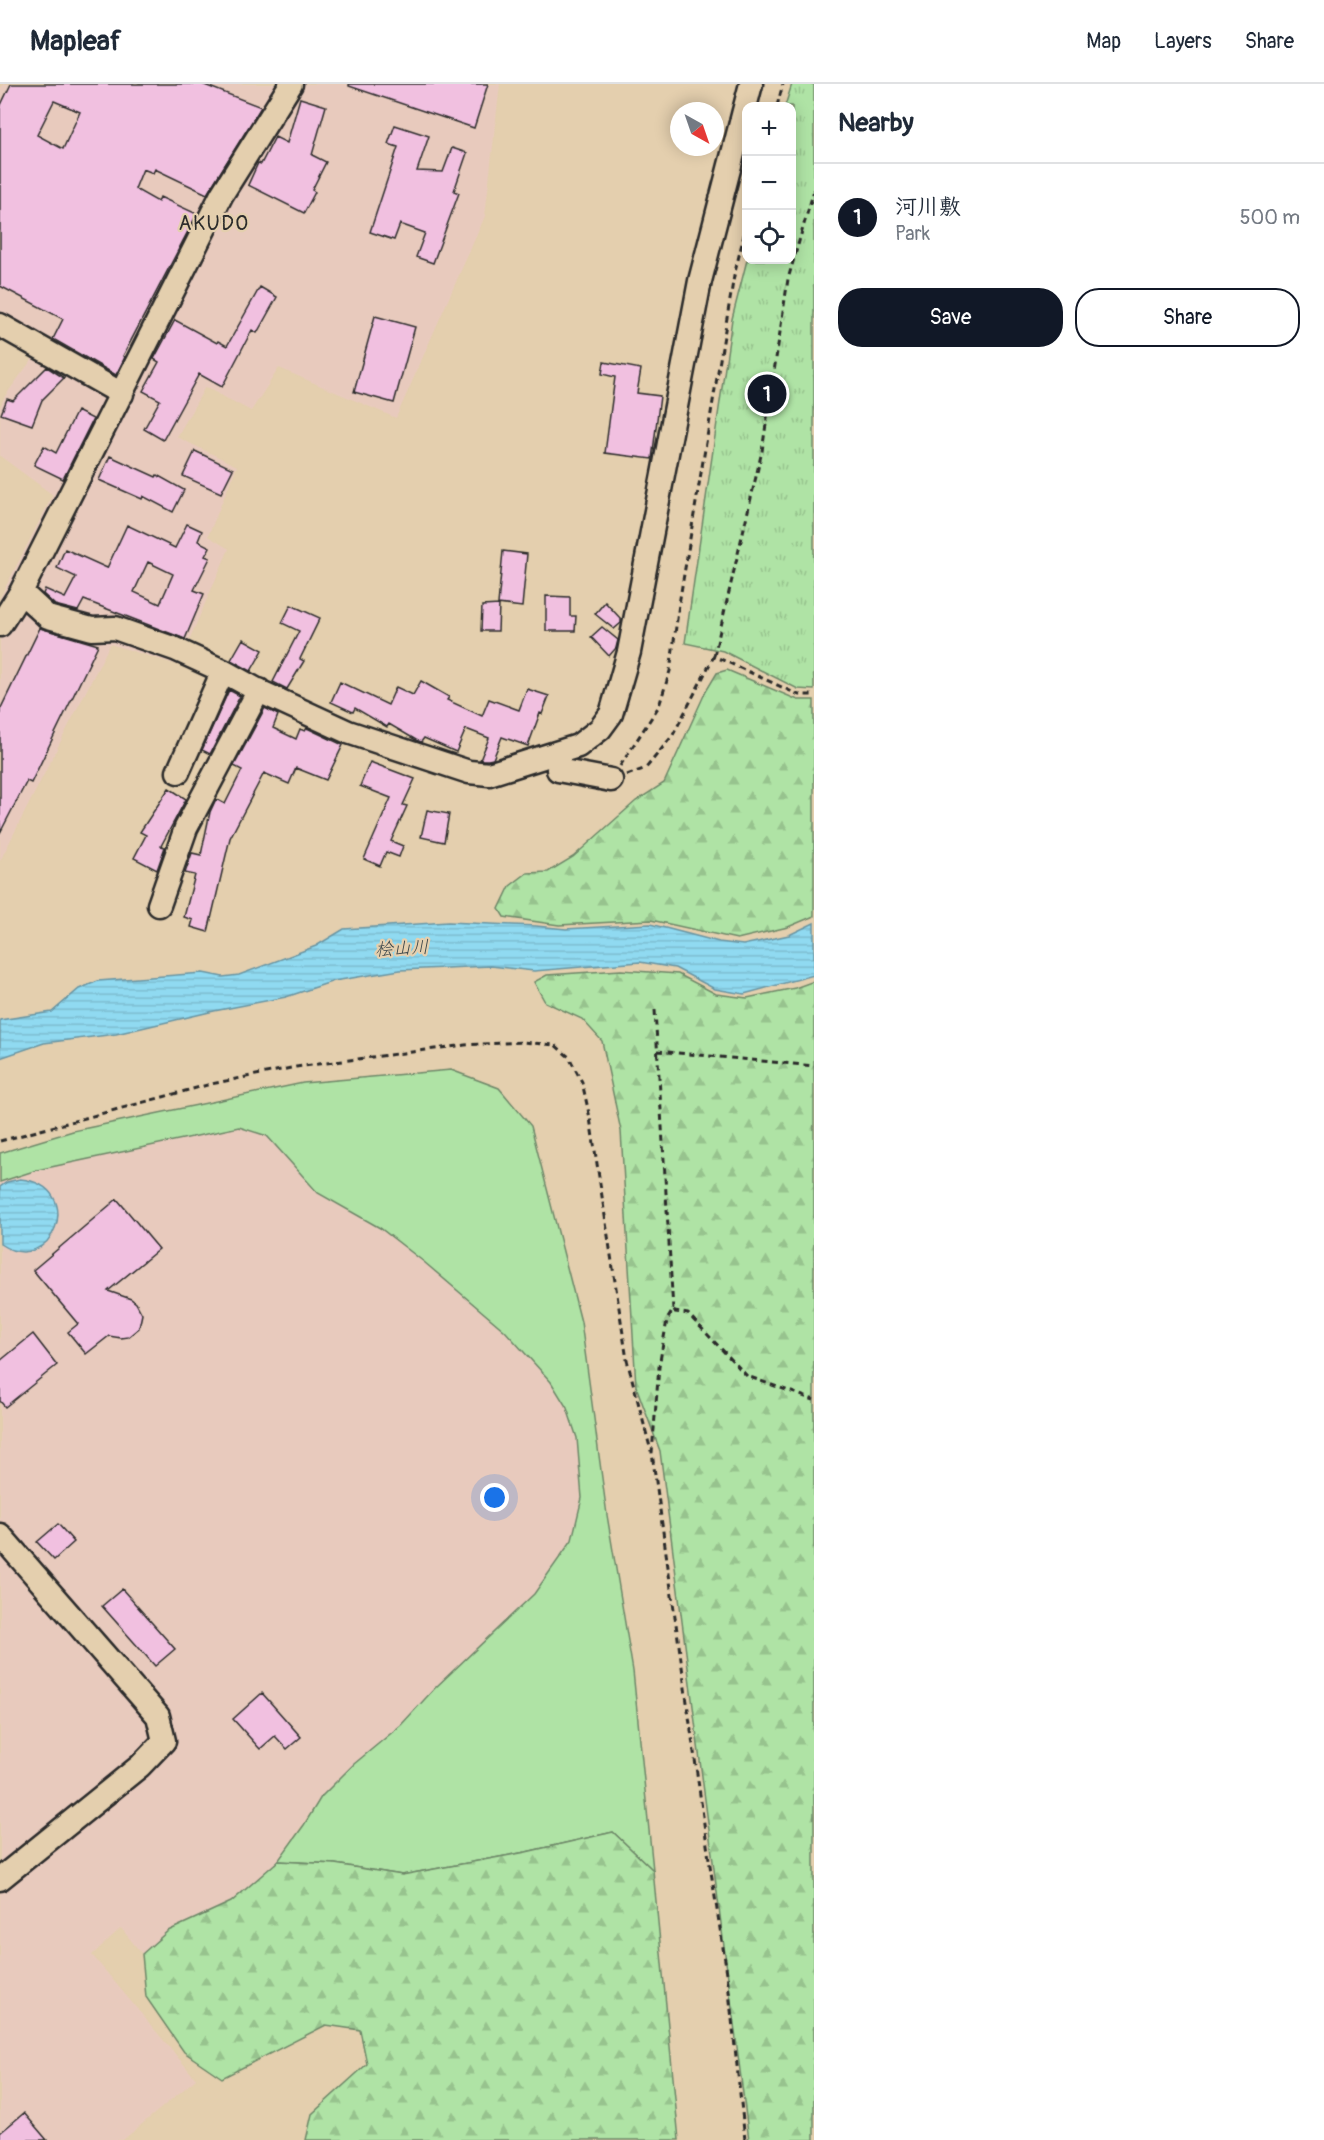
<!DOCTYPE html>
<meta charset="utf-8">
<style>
body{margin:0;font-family:Pangolin,"Klee One",sans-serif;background:#f2f2f3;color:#1f2937}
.controls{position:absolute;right:18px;top:18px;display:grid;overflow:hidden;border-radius:12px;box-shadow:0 3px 15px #0003}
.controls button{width:54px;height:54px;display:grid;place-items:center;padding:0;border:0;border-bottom:2px solid #e0e1e3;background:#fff;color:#1f2937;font:30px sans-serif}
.compass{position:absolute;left:670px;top:18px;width:54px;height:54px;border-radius:50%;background:#fff;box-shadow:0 3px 15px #0003;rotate:140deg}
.you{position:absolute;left:495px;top:1414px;width:21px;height:21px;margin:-15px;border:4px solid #fff;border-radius:50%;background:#1a73e8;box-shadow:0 0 0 9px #1a73e833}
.badge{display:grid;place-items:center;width:39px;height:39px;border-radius:50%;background:#111827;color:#fff;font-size:20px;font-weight:700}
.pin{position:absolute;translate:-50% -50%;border:3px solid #fff;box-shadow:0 2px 6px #0006}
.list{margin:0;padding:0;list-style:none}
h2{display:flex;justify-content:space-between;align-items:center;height:78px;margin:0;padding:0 24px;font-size:26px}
h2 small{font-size:20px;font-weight:400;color:#747a83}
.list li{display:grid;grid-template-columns:39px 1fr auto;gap:18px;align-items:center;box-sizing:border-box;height:108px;padding:0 24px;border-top:2px solid #e0e1e3}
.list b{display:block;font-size:22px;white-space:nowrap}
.list p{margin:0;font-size:20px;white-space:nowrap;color:#747a83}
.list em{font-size:20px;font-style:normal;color:#747a83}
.actions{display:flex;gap:12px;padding:18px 24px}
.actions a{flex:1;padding:14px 0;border:2px solid #111827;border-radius:24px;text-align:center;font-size:21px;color:#111827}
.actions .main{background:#111827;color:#fff}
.icon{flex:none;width:33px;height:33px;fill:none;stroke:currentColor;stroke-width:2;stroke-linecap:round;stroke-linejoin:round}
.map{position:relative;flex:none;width:814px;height:2056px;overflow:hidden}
header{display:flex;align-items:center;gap:36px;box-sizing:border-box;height:84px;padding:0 30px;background:#fff;border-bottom:2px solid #e0e1e3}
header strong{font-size:28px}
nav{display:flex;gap:33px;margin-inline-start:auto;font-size:21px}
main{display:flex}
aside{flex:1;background:#fff}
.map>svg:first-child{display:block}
</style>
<header>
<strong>Mapleaf</strong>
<nav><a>Map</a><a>Layers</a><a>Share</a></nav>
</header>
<main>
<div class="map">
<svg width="814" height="2056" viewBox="0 0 814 2056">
<defs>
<pattern id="forest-firs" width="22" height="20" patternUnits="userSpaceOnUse" patternTransform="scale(1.5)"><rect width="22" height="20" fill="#afe3a5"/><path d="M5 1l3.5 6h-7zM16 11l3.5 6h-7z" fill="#97c38e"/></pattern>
<pattern id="park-tufts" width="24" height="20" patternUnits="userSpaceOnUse" patternTransform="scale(1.5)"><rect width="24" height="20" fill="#afe3a5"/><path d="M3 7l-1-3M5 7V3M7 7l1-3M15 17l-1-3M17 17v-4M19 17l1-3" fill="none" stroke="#97c38e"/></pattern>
<pattern id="water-rules" width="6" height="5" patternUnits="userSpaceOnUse" patternTransform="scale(1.5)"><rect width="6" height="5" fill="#90daf1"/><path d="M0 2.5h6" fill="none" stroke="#7cbbcf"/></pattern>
</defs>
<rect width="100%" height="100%" fill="#e4cfae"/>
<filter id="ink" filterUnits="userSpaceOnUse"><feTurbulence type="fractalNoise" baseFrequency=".0167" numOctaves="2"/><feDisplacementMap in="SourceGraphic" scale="12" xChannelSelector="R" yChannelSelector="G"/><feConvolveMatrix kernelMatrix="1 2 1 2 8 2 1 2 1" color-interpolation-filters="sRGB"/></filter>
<g filter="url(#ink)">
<!-- built -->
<path fill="#e8cabd" d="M 3,0 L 500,0 L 485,132 L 396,334 L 279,284 L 251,327 L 205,303 L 177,353 L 237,382 L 208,452 L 229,465 L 178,581 L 110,560 L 0,777 L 0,514 L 53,411 L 0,372 L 0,323 L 5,312 L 36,270 L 0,253 L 0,6 Z
M 239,1043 L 267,1052 L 318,1109 L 380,1144 L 424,1178 L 505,1247 L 551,1298 L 567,1324 L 577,1354 L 582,1414 L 572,1456 L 534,1510 L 435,1604 L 401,1641 L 354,1680 L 321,1713 L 278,1777 L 231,1818 L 168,1847 L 142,1870 L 121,1844 L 92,1871 L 196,1995 L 123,2056 L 0,2056 L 0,1098 L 37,1086 Z"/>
<!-- grass -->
<path fill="#afe3a5" stroke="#6d8768" stroke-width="1.5" d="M 451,986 L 499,1004 L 531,1042 L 581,1238 L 607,1431 L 633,1587 L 653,1786 L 613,1748 L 526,1768 L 402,1791 L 335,1780 L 278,1777 L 304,1741 L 321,1713 L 354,1680 L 401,1641 L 435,1604 L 534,1510 L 572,1456 L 582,1414 L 577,1354 L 567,1324 L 551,1298 L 505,1247 L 424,1178 L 380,1144 L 318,1109 L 267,1052 L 239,1043 L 37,1086 L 0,1098 L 0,1069 L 73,1047 L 303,999 Z"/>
<!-- forest -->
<path fill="url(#forest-firs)" stroke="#6d8768" stroke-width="1.5" d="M 727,586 L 798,616 L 814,616 L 814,832 L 788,843 L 737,855 L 651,836 L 559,841 L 504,833 L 499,825 L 510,802 L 527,789 L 548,788 L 573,773 L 636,717 L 664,699 L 705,609 L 717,589 Z
M 621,886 L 678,890 L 716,910 L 747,914 L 795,904 L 814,897 L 814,2056 L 749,2056 L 660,1367 L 636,1302 L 621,1047 L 602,957 L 582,935 L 545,918 L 534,898 L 547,891 Z
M 613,1748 L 653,1786 L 679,2056 L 306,2056 L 312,2030 L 367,1980 L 360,1946 L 326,1941 L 222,1994 L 184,1968 L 146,1913 L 142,1870 L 168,1847 L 231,1818 L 278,1777 L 335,1780 L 402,1791 L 526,1768 Z"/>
<!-- park -->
<path fill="url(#park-tufts)" stroke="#6d8768" stroke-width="1.5" d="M 792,0 L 814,0 L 814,606 L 798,605 L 723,567 L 685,559 L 732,235 L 747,176 L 792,176 L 792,22 L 785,22 Z"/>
<!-- water -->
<path fill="url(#water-rules)" stroke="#6894a2" stroke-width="1.5" d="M 448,838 L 536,842 L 566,845 L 650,840 L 719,858 L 743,861 L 789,851 L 814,839 L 814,891 L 744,910 L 715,905 L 675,884 L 640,878 L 534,887 L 491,882 L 400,886 L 334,897 L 286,913 L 214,927 L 116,950 L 44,959 L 0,974 L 0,936 L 52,928 L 79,905 L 98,897 L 203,889 L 223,893 L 239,891 L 316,862 L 344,845 Z
M 20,1095 C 89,1102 52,1195 0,1160 L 0,1103 L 7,1098 Z"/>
<!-- building -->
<path fill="#f1c0e0" stroke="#2b2b2b" stroke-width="1.5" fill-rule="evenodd" d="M 11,0 L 202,0 L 261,23 L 207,110 L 155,85 L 153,89 L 143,85 L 135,105 L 158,118 L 160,113 L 197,130 L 123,272 L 125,273 L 116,291 L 53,255 L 63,235 L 0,202 L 0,23 ZM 54,17 L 80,28 L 63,65 L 37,51 Z
M 349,0 L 488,0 L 474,44 L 349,2 Z
M 300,14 L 326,22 L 312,71 L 326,78 L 312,106 L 315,108 L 304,129 L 248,101 L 258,79 L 261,80 L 275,53 L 287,59 Z
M 395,41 L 429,52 L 417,87 L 443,88 L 452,64 L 467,69 L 454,107 L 459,109 L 433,179 L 416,173 L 425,149 L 400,140 L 394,156 L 370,148 L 398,63 L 388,60 Z
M 260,203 L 277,213 L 257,249 L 252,246 L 222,303 L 199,290 L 163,356 L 144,345 L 160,316 L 143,307 L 159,278 L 154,275 L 175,236 L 217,259 L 218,257 L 227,262 Z
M 375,232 L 415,243 L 394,319 L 354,308 Z
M 604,278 L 641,285 L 637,309 L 660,312 L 652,375 L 605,369 L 615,293 L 602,290 Z
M 47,283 L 64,294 L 42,316 L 32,341 L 1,330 L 7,315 L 13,317 Z
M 77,327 L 93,335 L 63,395 L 34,381 L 44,362 L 56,369 Z
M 195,367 L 233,385 L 221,409 L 183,392 Z
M 110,372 L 156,393 L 157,391 L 184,406 L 173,428 L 143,412 L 142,415 L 99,396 Z
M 187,440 L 202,447 L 198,457 L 210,463 L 205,472 L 210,474 L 194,506 L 204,510 L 185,555 L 84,516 L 78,527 L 55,521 L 43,510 L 45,505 L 65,514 L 76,493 L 57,484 L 65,465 L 107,484 L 127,441 L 175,464 ZM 148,478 L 173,490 L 160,520 L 134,508 Z
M 503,467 L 527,470 L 522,523 L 498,520 Z
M 546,512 L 570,513 L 570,532 L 576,532 L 575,547 L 546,547 Z
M 605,518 L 621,535 L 621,539 L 614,545 L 595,530 Z
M 291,521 L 320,534 L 300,575 L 304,577 L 287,605 L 273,598 L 299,547 L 282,539 Z
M 499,521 L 498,547 L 481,547 L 482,522 Z
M 602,543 L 618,556 L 616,564 L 609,572 L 591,553 Z
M 40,544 L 98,561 L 31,699 L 27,697 L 0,749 L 0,626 Z
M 243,555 L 263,566 L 251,587 L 231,576 Z
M 421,597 L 449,613 L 447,616 L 482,632 L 489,615 L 519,626 L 527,605 L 549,612 L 542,630 L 540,629 L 528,662 L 502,653 L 493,675 L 488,676 L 480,676 L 489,654 L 466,645 L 456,668 L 424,654 L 421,658 L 416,656 L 389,640 L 387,643 L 355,624 L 353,628 L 331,618 L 340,598 L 388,621 L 396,603 L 413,611 Z
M 229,606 L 240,612 L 210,670 L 202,666 Z
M 265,624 L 278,631 L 273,644 L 296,655 L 300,645 L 305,647 L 307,644 L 343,661 L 326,696 L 296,684 L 289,700 L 264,689 L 230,754 L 208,848 L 191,843 L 193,836 L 184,833 L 195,791 L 185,789 L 192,769 L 201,771 L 210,728 L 216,715 L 225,720 L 242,686 L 234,682 Z
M 370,678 L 415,695 L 403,721 L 407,722 L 391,757 L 403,762 L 399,773 L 386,768 L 380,782 L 364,775 L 391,714 L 360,702 Z
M 169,704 L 186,715 L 161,762 L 165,763 L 157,786 L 134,774 L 146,751 L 140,748 Z
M 427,726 L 449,730 L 444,758 L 421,753 Z
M 117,1115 L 159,1165 L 108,1207 L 131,1215 L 136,1219 L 142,1230 L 139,1244 L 128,1253 L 121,1254 L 109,1252 L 86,1270 L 68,1248 L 78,1240 L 33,1186 Z
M 33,1250 L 57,1281 L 5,1323 L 0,1317 L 0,1277 Z
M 58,1440 L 74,1458 L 54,1476 L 37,1458 Z
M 122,1505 L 175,1565 L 155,1582 L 102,1522 Z
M 262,1609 L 301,1653 L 287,1665 L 275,1652 L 260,1665 L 233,1635 Z
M 24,2029 L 47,2056 L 0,2056 L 0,2049 Z"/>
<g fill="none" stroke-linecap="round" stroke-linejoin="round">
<!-- minor casing -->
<g stroke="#2b2b2b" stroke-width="27">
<path id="minor" d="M 0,241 L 122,310
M 21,508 L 48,533 L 92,545 L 115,544 L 175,565 L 223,587 L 261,608 L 348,648 L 469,688 L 489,690 L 578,662 L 600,645 L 611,630 L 629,568 L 700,197 L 751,0
M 0,541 L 21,508 L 222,110 L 291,0
M 559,670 L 558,686 L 611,696
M 178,688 L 223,587
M 159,821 L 186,744 L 259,606
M 0,1451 L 158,1632 L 164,1657 L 140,1682 L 0,1795"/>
</g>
<!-- path -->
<path stroke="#2b2b2b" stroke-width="3" stroke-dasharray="6 4.5" stroke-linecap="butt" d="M 777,22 L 783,0
M 714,572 L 762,367 L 788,195 L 814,106
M 620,682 L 659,622 L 670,587 L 679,520 L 734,192 L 746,143
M 627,691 L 646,684 L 673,651 L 714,572 L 799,611 L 814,611
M 655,926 L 673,1226
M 657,967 L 814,982
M 0,1057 L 211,1000 L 296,983 L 465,961 L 523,958 L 555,961 L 569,973 L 582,998 L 590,1034 L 627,1276 L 651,1367
M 745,2056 L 727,1889 L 709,1775 L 652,1369 L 659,1283 L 667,1236 L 673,1226 L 675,1228 L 688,1230 L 747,1292 L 814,1316"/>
<!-- minor -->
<use href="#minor" stroke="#e4cfae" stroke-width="22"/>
</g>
</g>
<g text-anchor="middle" stroke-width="4.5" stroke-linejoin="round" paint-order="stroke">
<!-- water labels -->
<g font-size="18" font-style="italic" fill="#3a4549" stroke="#e4cfae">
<text transform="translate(402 864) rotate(-3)" y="6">桧山川</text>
</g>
<!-- quarter labels -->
<g font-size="20" letter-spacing="1.5" fill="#2b2b2b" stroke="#e4cfae">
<text x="214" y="146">AKUDO</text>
</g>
</g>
</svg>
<div class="controls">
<button>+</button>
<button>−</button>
<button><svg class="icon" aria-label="locate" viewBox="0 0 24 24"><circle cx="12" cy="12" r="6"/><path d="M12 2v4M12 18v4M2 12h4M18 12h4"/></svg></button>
</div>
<svg class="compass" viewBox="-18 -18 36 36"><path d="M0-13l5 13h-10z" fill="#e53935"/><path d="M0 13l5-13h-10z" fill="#747a83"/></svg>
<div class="you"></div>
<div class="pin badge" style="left:767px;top:310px">1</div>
</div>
<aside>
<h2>Nearby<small></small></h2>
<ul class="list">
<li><span class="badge">1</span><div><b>河川敷</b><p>Park</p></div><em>500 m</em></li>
</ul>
<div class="actions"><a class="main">Save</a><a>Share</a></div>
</aside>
</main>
